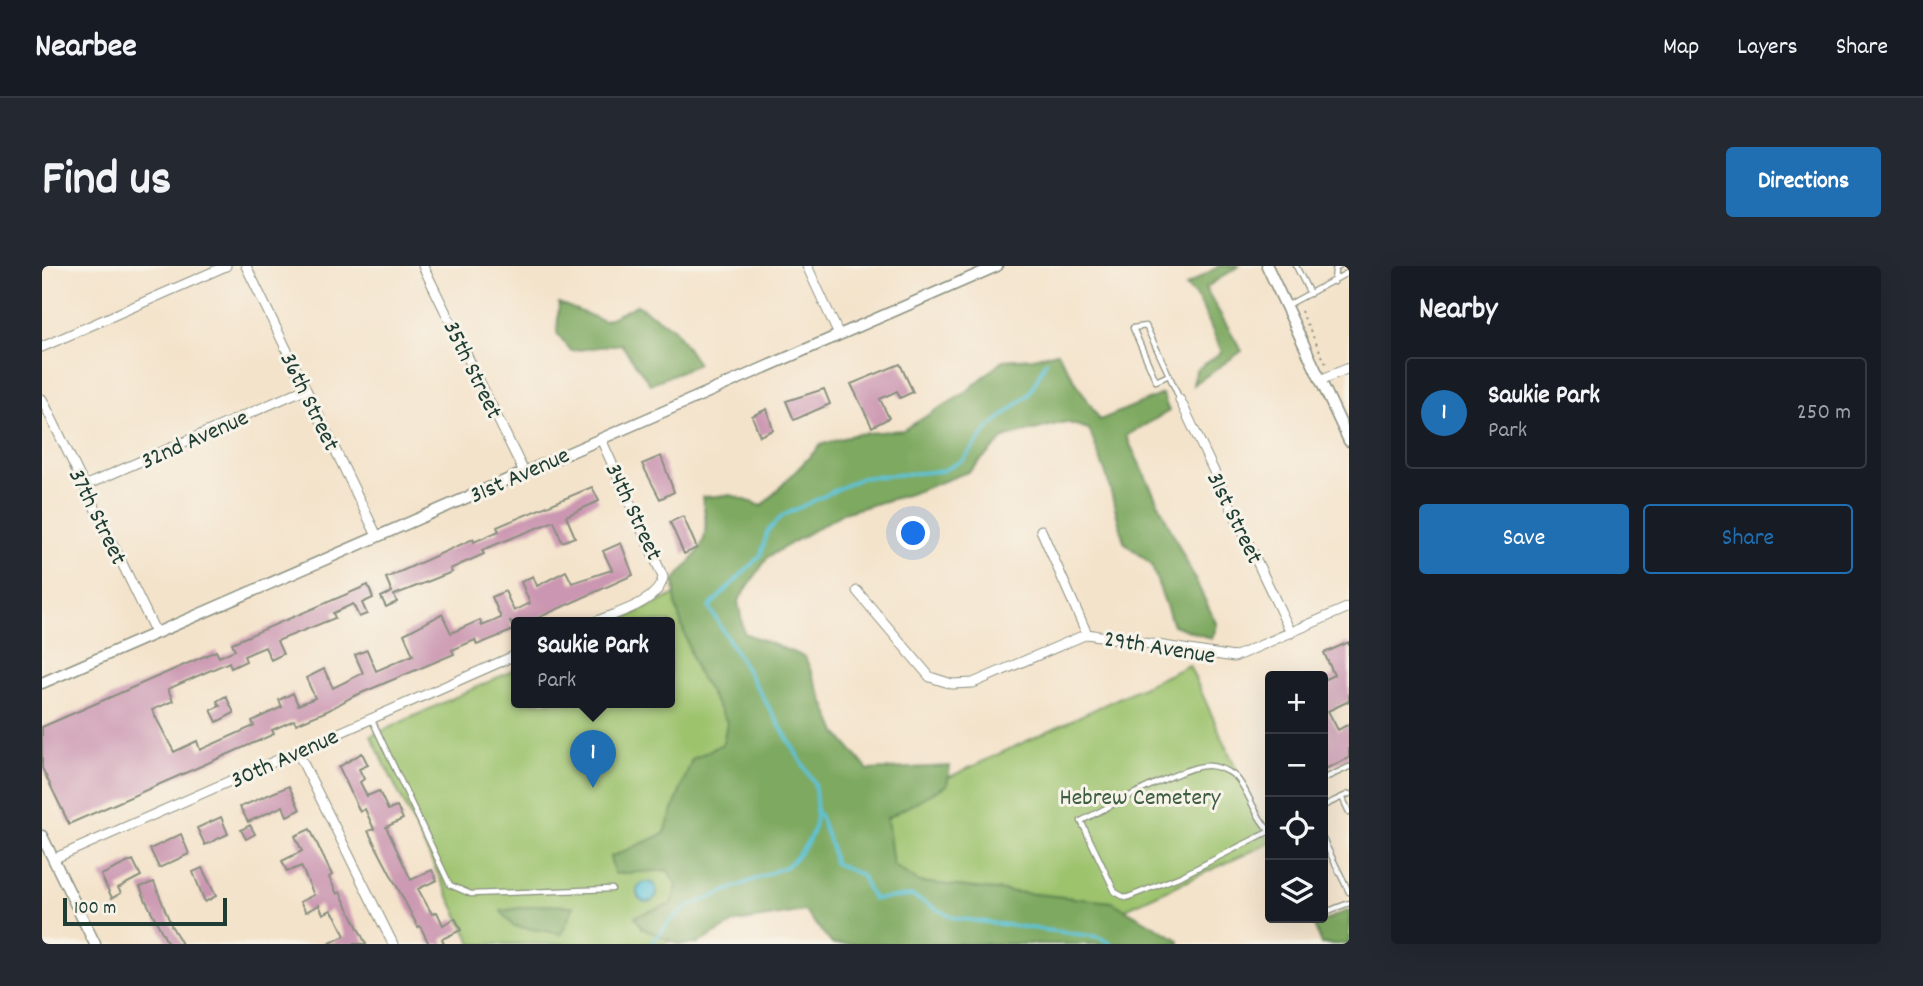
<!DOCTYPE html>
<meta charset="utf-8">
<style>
body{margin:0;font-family:Dekko,sans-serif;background:#242831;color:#f1f3f6}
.controls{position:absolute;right:21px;bottom:21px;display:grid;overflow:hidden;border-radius:7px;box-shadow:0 7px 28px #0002}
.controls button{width:63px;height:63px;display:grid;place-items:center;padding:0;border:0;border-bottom:2px solid #363941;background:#171b24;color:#f1f3f6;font:35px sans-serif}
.scale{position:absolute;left:21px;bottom:18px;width:164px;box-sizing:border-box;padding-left:7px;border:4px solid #1f3d34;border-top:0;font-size:19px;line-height:24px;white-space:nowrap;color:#1f3d34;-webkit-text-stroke:5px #f7f3e8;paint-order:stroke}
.you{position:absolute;left:872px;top:268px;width:24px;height:24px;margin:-18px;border:5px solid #fff;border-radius:50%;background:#1a73e8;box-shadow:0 0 0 10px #1a73e833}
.badge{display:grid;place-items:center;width:46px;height:46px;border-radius:50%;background:#1f6fb2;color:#fff;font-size:23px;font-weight:700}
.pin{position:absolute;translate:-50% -58px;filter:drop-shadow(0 2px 4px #0008)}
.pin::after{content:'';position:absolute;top:37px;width:24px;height:21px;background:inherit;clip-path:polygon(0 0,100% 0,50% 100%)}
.popup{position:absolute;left:469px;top:351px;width:164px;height:91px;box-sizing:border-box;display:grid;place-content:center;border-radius:7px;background:#171b24;filter:drop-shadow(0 2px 5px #0005);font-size:23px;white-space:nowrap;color:#9ea1a6}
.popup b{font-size:26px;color:#f1f3f6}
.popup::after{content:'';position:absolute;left:50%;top:100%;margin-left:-14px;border:14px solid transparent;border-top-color:#171b24}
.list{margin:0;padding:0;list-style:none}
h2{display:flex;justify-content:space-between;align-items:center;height:91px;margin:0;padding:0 28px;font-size:30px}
h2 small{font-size:23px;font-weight:400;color:#9ea1a6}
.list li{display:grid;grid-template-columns:46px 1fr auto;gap:21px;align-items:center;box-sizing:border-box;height:112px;margin:0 14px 14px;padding:0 14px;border:2px solid #363941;border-radius:7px}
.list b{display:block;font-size:26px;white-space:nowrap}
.list p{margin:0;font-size:23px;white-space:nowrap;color:#9ea1a6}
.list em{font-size:23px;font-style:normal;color:#9ea1a6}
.actions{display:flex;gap:14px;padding:21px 28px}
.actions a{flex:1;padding:16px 0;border:2px solid #1f6fb2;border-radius:7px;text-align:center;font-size:24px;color:#1f6fb2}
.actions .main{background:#1f6fb2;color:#fff}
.icon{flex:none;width:38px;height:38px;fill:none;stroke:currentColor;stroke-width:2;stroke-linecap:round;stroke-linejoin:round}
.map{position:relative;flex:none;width:1307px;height:678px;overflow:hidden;border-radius:7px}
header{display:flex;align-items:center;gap:42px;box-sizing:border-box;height:98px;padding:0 35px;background:#171b24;border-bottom:2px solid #363941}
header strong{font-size:33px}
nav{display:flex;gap:38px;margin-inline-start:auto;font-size:24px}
.intro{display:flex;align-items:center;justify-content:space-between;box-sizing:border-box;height:168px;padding:0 42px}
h1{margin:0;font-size:49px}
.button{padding:18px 32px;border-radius:7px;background:#1f6fb2;color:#fff;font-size:24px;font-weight:700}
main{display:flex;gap:42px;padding:0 42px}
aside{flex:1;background:#171b24;border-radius:7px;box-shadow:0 7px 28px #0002}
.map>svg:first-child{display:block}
</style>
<header>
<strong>Nearbee</strong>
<nav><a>Map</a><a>Layers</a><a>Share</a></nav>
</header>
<div class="intro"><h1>Find us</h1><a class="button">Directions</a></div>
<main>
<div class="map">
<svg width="1307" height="678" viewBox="0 0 1307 678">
<rect width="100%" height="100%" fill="#f7f3e8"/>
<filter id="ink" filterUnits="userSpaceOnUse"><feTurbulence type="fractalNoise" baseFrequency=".0143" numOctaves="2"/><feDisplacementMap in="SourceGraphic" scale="14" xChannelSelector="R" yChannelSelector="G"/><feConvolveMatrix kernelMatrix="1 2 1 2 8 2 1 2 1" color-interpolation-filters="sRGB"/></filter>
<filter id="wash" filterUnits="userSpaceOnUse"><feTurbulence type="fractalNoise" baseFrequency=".00686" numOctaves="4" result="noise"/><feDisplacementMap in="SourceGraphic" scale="28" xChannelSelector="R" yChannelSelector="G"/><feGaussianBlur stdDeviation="1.57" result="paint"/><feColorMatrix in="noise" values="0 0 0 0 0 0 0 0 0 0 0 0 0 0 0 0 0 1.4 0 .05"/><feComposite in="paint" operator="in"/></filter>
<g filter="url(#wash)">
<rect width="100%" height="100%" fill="#f4e3cb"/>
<!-- green -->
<path fill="#9dc36d" stroke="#5e8050" stroke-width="2" d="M 651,320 L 773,574 L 1147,399 L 1228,577 L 1007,678 L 785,600 L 622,678 L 430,678 L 329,470 L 474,403 L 474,436 L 628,436 L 628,356 L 575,356 Z"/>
<!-- forest -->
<path fill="#7ea960" stroke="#4e734a" stroke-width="2" d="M 1177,0 L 1197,0 L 1163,22 L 1200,85 L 1151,119 L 1154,104 L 1180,86 L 1157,34 L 1144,20 Z
M 517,37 L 562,55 L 595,39 L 632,63 L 656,98 L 608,118 L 579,78 L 529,85 L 515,67 Z
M 1015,86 L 1058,154 L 1120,128 L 1127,145 L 1084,170 L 1175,359 L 1170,373 L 1131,359 L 1109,298 L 1082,276 L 1065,211 L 1047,163 L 1023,156 L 964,171 L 926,206 L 868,228 L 801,247 L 726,291 L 696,335 L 702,367 L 763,391 L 795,467 L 826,504 L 908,500 L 905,519 L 845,552 L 851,599 L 877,616 L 1070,636 L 1137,674 L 1137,678 L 790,678 L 763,645 L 694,656 L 655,678 L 636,678 L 600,662 L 593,650 L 629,638 L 635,620 L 626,604 L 573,608 L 568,591 L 622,568 L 650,493 L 681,478 L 685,456 L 654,404 L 634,341 L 632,315 C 660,281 670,277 660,231 L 689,229 L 720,240 L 779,179 L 814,168 L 861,164 L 923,127 L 961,94 L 991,92 Z
M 498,639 L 532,640 L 520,668 L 471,660 L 459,645 Z
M 1307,644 L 1307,678 L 1279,678 L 1272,659 Z"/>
<!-- water -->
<path fill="#5cc3d9" stroke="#3e8086" stroke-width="2" d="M595 626a10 10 0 1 1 20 0a10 10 0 1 1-20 0Z"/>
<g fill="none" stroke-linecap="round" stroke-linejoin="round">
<!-- stream -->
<path stroke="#5cc3d9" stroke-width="3.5" d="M 777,548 L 789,580 L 792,597 L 819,609 L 831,633 L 870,630 L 912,652 L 1057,671 L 1069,678
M 609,678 L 629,654 L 646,641 L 745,600 C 774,574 778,554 772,517 L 667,341 L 719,289 L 725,266 L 740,250 L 819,212 L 900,205 L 921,194 L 949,160 L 987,128 L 1004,95"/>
</g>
<g id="blocks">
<!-- building -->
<path fill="#cb96b1" d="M 858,98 L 871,126 L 858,132 L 855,125 L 838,133 L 847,152 L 830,161 L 809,118 Z
M 782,123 L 788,138 L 752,154 L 744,135 Z
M 725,143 L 731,164 L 718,170 L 710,150 Z
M 619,190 L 632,226 L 618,233 L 600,198 Z
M 550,221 L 557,235 L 524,250 L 533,271 L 520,276 L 512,255 L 440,284 L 442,288 L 408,303 L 410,306 L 352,329 L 355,336 L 344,341 L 339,331 L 350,326 L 344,312 L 431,273 L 432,276 L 457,265 L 455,261 Z
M 641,250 L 655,282 L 642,288 L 628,256 Z
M 579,277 L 591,309 L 487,356 L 468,356 L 472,364 L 435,379 L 433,374 L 410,384 L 412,388 L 310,431 L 285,445 L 254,458 L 252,454 L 230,464 L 232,468 L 27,558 L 0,502 L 0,461 L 174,385 L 177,391 L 193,384 L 190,377 L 326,319 L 331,332 L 320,337 L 325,348 L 317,351 L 311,338 L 291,347 L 293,352 L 235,375 L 241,388 L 229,394 L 223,381 L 202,390 L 204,395 L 189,402 L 187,396 L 126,423 L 131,435 L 110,444 L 132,486 L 155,475 L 158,484 L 212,460 L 210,455 L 240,441 L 237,434 L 251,427 L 256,439 L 273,432 L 264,412 L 282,403 L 291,422 L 321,407 L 313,389 L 325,384 L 334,405 L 371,389 L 362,368 L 400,348 L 409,367 L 438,354 L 440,360 L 459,352 L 450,331 L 463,325 L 472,345 L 488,337 L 479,316 L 491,310 L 495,320 L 524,305 L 530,317 L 570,304 L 561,285 Z
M 1307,376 L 1307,435 L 1286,445 L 1296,464 L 1307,458 L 1307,492 L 1281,504 L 1281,414 L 1292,409 L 1282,387 Z
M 184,430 L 192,447 L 175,456 L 169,444 L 178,440 L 175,435 Z
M 320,487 L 326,499 L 317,503 L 322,513 L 318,516 L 325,530 L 337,525 L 346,544 L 355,541 L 361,553 L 344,561 L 369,614 L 390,604 L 395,614 L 376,623 L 390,648 L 395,646 L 401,659 L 413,652 L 419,664 L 400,673 L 402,678 L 387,678 L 378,660 L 376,661 L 326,565 L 332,563 L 323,543 L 318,546 L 297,501 Z
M 247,520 L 258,544 L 245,550 L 241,540 L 206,556 L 198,541 Z
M 179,551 L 186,568 L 163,579 L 155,562 Z
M 208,559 L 213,568 L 204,573 L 199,564 Z
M 268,563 L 290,609 L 287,611 L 295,628 L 298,626 L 324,678 L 286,678 L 303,670 L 294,651 L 289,644 L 281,648 L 277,639 L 264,646 L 258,636 L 272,629 L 259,600 L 245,606 L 240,595 L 260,585 L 253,570 Z
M 139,568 L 147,588 L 117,602 L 108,583 Z
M 91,594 L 99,610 L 76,622 L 79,627 L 70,632 L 59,609 Z
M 160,602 L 174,630 L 163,636 L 151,606 Z
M 112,616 L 130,661 L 140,678 L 126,678 L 104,635 L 98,621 Z"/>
</g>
</g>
<g filter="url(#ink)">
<use href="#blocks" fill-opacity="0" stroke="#8a9080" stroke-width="2"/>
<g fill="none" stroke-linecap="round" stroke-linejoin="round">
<!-- service casing -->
<g stroke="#8a9080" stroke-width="7">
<path id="service" d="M 1254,0 L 1268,28
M 1292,16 L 1293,4 L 1297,0
M 1244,40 L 1307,6
M 1127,109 L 1104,60 L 1091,62 L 1114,115 L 1127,109 L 1138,134
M 330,454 L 408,619 L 429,628 L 570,623
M 1281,513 L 1307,501
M 1300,531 L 1307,546
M 1281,540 L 1307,528
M 1228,565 L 1139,610 L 1084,632 L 1073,626 L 1039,555 C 1065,542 1139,501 1163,500 C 1173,499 1186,504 1194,511 C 1206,523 1212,550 1228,565
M 1281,573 L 1307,626
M 1281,647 L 1307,637"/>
</g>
<!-- minor casing -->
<g stroke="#8a9080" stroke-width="11">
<path id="minor" d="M 204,0 L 335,270
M 381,0 L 482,206
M 765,0 L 797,69
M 0,81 L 184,0
M 1278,114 L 1307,102
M 0,133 L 114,367
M 1138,134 L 1249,367
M 42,220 L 263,123
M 999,264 L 1045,368
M 815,325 L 888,411 L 910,418 L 931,417 L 1045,368
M 553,356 C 573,347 617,337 621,311 L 559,173
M 1045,368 L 1192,391 L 1307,341
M 255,485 L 351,678
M 11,593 L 474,389"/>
</g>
<!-- tertiary casing -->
<g stroke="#8a9080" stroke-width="13">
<path id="tertiary" d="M 1225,0 L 1307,175
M 0,417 L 955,0
M 0,570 L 53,678"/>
</g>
<!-- path -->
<path stroke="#8a9080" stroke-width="2" stroke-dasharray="2 5" stroke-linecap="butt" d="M 1259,45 L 1285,100"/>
<!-- service -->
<use href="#service" stroke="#fff" stroke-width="4.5"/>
<!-- minor -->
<use href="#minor" stroke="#fff" stroke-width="9"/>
<!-- tertiary -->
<use href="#tertiary" stroke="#fff" stroke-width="10"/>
</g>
</g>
<g text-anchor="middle" stroke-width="6" stroke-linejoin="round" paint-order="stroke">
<!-- street labels -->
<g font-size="24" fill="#1f3d34" stroke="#f7f3e8">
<text transform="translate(432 103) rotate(64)" y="8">35th Street</text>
<text transform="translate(269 135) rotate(64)" y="8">36th Street</text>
<text transform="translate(152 172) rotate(-24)" y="8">32nd Avenue</text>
<text transform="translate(477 208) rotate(-24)" y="8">31st Avenue</text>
<text transform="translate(593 245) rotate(65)" y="8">34th Street</text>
<text transform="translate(57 250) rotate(64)" y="8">37th Street</text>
<text transform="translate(1194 251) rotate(64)" y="8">31st Street</text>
<text transform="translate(1118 380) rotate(9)" y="8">29th Avenue</text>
<text transform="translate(242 491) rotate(-24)" y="8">30th Avenue</text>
</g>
<!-- park labels -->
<g font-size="24" fill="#3e5e42" stroke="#f7f3e8">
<text x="1098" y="538">Hebrew Cemetery</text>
</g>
</g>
</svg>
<div class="controls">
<button>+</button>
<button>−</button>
<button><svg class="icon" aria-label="locate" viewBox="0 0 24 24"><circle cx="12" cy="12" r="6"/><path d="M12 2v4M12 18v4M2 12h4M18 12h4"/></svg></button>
<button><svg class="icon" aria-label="layers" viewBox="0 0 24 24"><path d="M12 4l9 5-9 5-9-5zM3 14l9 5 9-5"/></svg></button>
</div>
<div class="scale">100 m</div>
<div class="you"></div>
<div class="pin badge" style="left:551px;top:522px">1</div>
<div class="popup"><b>Saukie Park</b>Park</div>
</div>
<aside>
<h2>Nearby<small></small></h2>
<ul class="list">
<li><span class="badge">1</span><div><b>Saukie Park</b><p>Park</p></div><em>250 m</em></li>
</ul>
<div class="actions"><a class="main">Save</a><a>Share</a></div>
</aside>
</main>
